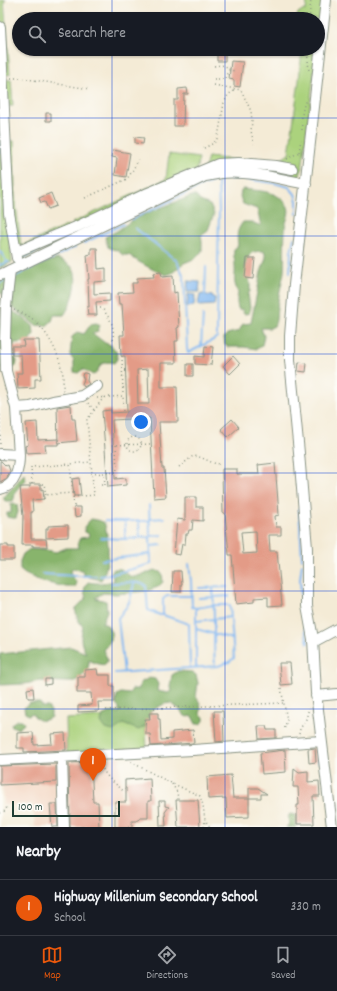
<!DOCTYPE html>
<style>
body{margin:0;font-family:Dekko,sans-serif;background:#242831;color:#f1f3f6}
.scale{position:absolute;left:12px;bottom:10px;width:108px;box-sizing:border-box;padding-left:4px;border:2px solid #1f3d34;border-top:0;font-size:11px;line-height:14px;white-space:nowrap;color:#1f3d34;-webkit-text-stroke:3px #fdfcf7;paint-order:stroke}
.you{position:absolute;left:141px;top:422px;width:14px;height:14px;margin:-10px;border:3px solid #fff;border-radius:50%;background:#1a73e8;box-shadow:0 0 0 6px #1a73e833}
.badge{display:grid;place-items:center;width:26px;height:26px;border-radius:50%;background:#ea580c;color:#fff;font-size:13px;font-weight:700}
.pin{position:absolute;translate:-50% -33px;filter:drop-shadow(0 1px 2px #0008)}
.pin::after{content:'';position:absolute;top:21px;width:14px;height:12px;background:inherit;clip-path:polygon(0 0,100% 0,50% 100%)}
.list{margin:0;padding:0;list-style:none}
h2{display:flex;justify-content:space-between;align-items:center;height:52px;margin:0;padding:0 16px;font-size:17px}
h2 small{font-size:13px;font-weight:400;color:#9ea1a6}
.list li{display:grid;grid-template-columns:26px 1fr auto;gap:12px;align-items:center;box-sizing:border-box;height:56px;padding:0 16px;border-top:1px solid #363941}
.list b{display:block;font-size:15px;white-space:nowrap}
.list p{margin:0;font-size:13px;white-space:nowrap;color:#9ea1a6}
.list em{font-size:13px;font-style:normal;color:#9ea1a6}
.icon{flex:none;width:22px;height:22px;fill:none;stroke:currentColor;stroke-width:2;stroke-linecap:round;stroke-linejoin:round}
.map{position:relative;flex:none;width:337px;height:827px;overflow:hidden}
.search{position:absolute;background:#171b24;box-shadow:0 1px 3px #0004;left:12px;right:12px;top:12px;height:44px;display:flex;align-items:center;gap:10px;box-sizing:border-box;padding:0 14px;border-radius:22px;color:#9ea1a6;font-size:15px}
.sheet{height:108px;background:#171b24}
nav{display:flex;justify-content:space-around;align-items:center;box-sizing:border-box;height:56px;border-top:1px solid #363941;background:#171b24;font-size:11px;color:#9ea1a6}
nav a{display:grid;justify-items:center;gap:2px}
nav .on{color:#ea580c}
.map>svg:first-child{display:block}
</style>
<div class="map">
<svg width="337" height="827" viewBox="0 0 337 827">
<rect width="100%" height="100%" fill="#fdfcf7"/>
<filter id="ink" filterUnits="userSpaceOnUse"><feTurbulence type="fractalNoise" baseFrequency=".025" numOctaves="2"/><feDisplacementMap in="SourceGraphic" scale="8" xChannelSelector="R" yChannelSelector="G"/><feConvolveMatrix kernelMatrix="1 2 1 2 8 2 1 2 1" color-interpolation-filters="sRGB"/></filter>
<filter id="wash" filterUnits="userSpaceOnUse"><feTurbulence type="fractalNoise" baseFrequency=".012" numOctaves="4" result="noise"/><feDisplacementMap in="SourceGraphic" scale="16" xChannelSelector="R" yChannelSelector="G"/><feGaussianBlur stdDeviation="0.9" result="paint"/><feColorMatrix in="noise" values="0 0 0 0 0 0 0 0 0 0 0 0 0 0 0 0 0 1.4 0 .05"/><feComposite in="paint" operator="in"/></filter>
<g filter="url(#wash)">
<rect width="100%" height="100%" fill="#f4ebd6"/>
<!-- built -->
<path fill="#f3d4bf" d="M 120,757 L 122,802 L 98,802 L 99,827 L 67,827 L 64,761 Z
M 60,761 L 62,827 L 35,827 L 33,804 L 3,805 L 1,763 Z"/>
<!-- green -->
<path fill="#abd27d" stroke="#658858" d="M 0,0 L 6,0 L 4,1 L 10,74 L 5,75 Z
M 307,0 L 323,0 L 318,36 L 318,19 L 297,19 L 298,13 L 301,11 L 306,10 Z
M 302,49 L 317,49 L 302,170 L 299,176 L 296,177 L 205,168 L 208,157 L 274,164 L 289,154 L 299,80 Z
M 5,80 L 11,80 L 13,106 L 9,106 Z
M 0,112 L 7,221 L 12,262 L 0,268 Z
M 10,141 L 14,141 L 15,196 L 21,246 L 69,225 L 70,227 L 24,247 L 17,245 L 11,207 Z
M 169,154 L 199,158 L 196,171 L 79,233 L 76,225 L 72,223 L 166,179 Z
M 70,233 L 73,236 L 23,259 L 21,259 L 20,256 L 23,251 Z
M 145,714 L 147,750 L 67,754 L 66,719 Z"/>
<!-- forest -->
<path fill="#88b46c" stroke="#547850" d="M 243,189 C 259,191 277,190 287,205 C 292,212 285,221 285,229 C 284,243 285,258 284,272 C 282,284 278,296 277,308 C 276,315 277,320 274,326 L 270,328 L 261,328 L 264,336 L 262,345 L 257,349 L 244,347 L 228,347 L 225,345 L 224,338 L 227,334 L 239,331 L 243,324 L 251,323 L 261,272 L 266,258 L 264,251 C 250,252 251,251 245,264 L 250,283 L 250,292 L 248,294 L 250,308 L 249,313 L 245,314 L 243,313 L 242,309 L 239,310 C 236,304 237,299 238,292 C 232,280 236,278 235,266 C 235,259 233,257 234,249 L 238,246 C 237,235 236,231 243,222 L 251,222 L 261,226 L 257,209 L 243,204 L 240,197 L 241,191 Z
M 192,196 L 196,196 L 200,201 L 210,205 L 214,214 L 208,230 L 201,235 L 202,242 L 202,251 L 196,258 L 184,263 L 172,273 L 166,275 L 154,270 L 139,262 L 129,255 L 123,255 L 117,250 L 112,249 L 108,247 L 105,237 L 117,231 L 131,221 L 152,211 Z
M 58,259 C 62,261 69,264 72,267 C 81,280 72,304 64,315 L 54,315 L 52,321 L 46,326 L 35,325 L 12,307 L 3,294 L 0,293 L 0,278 L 32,263 L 41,265 L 50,261 Z
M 12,311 L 21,316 L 33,326 L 34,334 L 28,342 L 14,343 L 15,358 L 17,361 L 16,366 L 11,369 L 2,368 C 0,358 0,345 1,335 L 0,334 L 0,323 Z
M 96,323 L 100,325 L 98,331 L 92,333 L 105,343 L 111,345 L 117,353 L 117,359 L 114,363 L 109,362 L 101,364 L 97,372 L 93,375 L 83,369 L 78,373 L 74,372 L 74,361 L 70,355 L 72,337 L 77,332 L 84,334 L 91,324 Z
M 24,474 L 26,480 C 23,483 18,487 16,491 C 14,494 15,498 13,501 L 6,501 L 4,500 L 4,497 Z
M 14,503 L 17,505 L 18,512 L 16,518 L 12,518 L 7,517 L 7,513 L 11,513 L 11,504 Z
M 91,519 C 96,520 103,520 105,525 C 106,528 106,532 107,535 C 109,550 109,566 101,580 L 85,576 L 82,570 L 72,569 L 70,573 L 77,583 L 75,587 L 66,587 L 43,582 L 25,574 L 20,570 L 20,561 L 23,554 L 30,549 L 46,550 L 56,552 L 66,548 L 79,548 L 78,542 L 80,538 L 88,537 L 89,534 L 85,532 L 84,527 Z
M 114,569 L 121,569 L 130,576 L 135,577 L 155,570 L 162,573 L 163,582 L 158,587 L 147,591 L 116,594 L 103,593 L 95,598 L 106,601 L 107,611 L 102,623 L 107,625 L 112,634 L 109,643 L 103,650 L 107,658 L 107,662 L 104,665 L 95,663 L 89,660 L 89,663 L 87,672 L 74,682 L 68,682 L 40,681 L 24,684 L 0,685 L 0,654 L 71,647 L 86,653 C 80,643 80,638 83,627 L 78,620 L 75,609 L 86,598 C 84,591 83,588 88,582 C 97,584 105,583 114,581 L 111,573 Z
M 178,671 L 192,672 L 196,675 L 198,683 L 196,697 C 200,702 202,706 200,713 L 204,717 L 204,721 L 200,724 L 196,724 L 192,716 L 188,717 L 185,716 L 179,709 L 171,703 L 164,704 L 151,711 L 145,726 L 139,730 L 123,724 L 113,731 L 106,729 L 101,722 L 103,715 L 112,712 L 119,713 L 119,708 L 116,705 L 117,695 L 121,693 L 129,694 L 132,689 L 139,689 L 140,683 L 149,678 L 155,679 L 158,684 L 157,691 L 168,693 L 171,691 L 170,686 L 172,675 Z
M 29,703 L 40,703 L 43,707 L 48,707 L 51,711 L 51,717 C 43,723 37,721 32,713 L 29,715 L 25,713 L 24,708 Z
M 17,720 L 22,720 L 24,724 L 18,729 L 12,726 L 11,724 Z
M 290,814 L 295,815 L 296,819 L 296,827 L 286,827 L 289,824 L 288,817 Z"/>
<!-- water -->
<path fill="#82b8f1" stroke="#507a92" d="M 188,281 L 200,282 L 199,292 L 187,292 Z
M 188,294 L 195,295 L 194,306 L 187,307 Z
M 202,294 L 212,296 L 215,298 L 214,305 L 199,306 L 198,304 L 200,295 Z"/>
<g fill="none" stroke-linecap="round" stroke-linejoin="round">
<!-- stream -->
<path stroke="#82b8f1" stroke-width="2" d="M 0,131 L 0,138
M 0,153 L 1,142
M 132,219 L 201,186 L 218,180 L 226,179 L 244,179 L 274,183 L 289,187 L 295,194 L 297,201 L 297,214
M 135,228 L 177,261 L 184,277 L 187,349 L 188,353 L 213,340 L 217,337 L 217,329 L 219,210 L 218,180
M 84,243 L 123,224
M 0,251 L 7,262
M 22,258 L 71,235
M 0,265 L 7,262 L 9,262
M 290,273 L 291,252 L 294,238
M 13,277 L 75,247
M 0,283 L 5,280
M 205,295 L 206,267
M 201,346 L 203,315
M 292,456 L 294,449 L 293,441
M 294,466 L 296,476
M 299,508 L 302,559
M 150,519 L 164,518
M 105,521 L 150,521
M 125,521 L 125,539
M 139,521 L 140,538
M 150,536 L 162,535
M 101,538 L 125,539 L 150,537
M 151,546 L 162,545
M 102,560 L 150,554
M 42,574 L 78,576 L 96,576
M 100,576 L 109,575 L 151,564 L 149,505
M 112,583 C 122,583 139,580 146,586 L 148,610 L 160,615 L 163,615 L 163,599 L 167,596 L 191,596
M 199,588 L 228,587
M 213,588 C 215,614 213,640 215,666
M 199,598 L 229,596
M 302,612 L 300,579 L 302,564
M 163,615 L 189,624 L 190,668
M 197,621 L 231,617
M 304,623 L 308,643
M 196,629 L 233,639
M 196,668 L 196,608
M 115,673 L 218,666 L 229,662 L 234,658 L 230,605 L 214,605 L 196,608 L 192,607 L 191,581 L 189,564
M 124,673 L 118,618 L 127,606 L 130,600 L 134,583
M 315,726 L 316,736
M 317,746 L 319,763"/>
</g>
<g id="blocks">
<!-- building -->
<path fill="#e39b87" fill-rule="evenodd" d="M 217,49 L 225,49 L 225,61 L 217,61 Z
M 231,61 L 243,62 L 240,87 L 234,86 L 234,80 L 229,79 Z
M 187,88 L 188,94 L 184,94 L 183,126 L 174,126 L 174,100 L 178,100 L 178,89 Z
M 46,113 L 51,113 L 51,121 L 46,121 Z
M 135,137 L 144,138 L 143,144 L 135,143 Z
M 113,150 L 130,153 L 126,177 L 115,175 L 117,158 L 112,157 Z
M 51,193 L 56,206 L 48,209 L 45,202 L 41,203 L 39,198 Z
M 91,248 L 97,248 L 98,269 L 106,268 L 106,281 L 94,282 L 94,294 L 110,293 L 110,301 L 96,302 L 97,315 L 88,315 L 87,307 L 89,307 L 88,279 L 89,279 L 87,255 L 91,254 Z
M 247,258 L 255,258 L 253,279 L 245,278 Z
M 161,272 L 162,277 L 173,276 L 174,293 L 177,292 L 179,327 L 177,328 L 178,341 L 175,341 L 176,363 L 161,363 L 161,387 L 177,387 L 178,422 L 159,422 L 162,468 L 164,468 L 166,497 L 154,498 L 150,418 L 112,420 L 115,479 L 126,478 L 126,485 L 108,487 L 102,411 L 111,410 L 111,413 L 127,412 L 125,356 L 121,356 L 120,335 L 124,335 L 122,304 L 119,304 L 118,293 L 133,292 L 132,283 L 137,283 L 137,278 L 154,277 L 153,273 ZM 148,369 L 149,404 L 138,404 L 137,370 Z
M 23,340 L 39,340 L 41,379 L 35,379 L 35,388 L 18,389 L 17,373 L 22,373 L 21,355 L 12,355 L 12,346 L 24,346 Z
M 205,346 L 213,347 L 211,365 L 195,364 L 195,356 L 204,357 Z
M 233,356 L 240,364 L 230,374 L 223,366 Z
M 299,362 L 307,363 L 306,372 L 298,371 Z
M 187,364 L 193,364 L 193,376 L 187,376 Z
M 83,373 L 85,373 L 88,374 L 87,381 L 89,384 L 84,387 L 82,384 L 84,379 L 82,376 Z
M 71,405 L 72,419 L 75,419 L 77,441 L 58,443 L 57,407 Z
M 232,419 L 239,427 L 228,437 L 221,429 Z
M 37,422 L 38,440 L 58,439 L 58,445 L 45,445 L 46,452 L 26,453 L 25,446 L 28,445 L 26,423 Z
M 0,461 L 1,461 L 6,466 L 8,465 L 10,471 L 7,478 L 0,482 Z
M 275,463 L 279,515 L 275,516 L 276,527 L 281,527 L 281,535 L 269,535 L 270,551 L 277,551 L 282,605 L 268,606 L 268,597 L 254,598 L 254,602 L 236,604 L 232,555 L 229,555 L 225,513 L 223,513 L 222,469 L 237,469 L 237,474 L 259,474 L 258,465 ZM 256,531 L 257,553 L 243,554 L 241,532 Z
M 79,478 L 81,496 L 74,496 L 72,479 Z
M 30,484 L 41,484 L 41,490 L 43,489 L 44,499 L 32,500 L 33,512 L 31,512 L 31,539 L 46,539 L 47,547 L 33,547 L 33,545 L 22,545 L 23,516 L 20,487 L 30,487 Z
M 185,497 L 196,497 L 196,507 L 203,507 L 203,521 L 193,520 L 192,530 L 189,530 L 188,534 L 186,534 L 185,544 L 182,544 L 180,555 L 174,554 L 177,519 L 185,520 Z
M 74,507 L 81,507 L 81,516 L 75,517 Z
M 68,525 L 68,537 L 46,538 L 46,529 L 48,529 L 48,526 Z
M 0,545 L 8,545 L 8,547 L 14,547 L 14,560 L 0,560 Z
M 173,571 L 181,571 L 182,585 L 181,585 L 181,592 L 172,592 Z
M 279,663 L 290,663 L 292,684 L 281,685 Z
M 97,669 L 98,675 L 110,675 L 110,686 L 114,686 L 114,702 L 98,702 L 99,711 L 78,712 L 78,706 L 92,705 L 91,693 L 77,693 L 77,687 L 78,687 L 78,677 L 85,677 L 85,670 Z
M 45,679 L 51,679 L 51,684 L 45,685 Z
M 33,688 L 34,698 L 28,698 L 27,689 Z
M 214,711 L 223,711 L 224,741 L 216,742 Z
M 149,713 L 158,713 L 158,719 L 160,719 L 161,740 L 172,739 L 172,732 L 193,730 L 194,743 L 151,746 L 150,734 L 146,734 L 146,726 L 145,719 L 150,719 Z
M 258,726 L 266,726 L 267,730 L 276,730 L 276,738 L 259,739 Z
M 33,732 L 34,745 L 52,744 L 51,734 L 65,733 L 66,750 L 24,752 L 24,748 L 17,748 L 17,733 Z
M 315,748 L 316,762 L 309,763 L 308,749 Z
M 285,750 L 286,772 L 262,774 L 260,753 Z
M 91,762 L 93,802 L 98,802 L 99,827 L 70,827 L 69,763 Z
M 56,764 L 56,782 L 0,785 L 0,766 Z
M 294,768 L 299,772 L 308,771 L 308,782 L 319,781 L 320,796 L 313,796 L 314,824 L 297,824 L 297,805 L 299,805 L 298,787 L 293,787 Z
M 231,775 L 233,798 L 249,798 L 249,817 L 227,818 L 226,798 L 208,799 L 207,777 Z
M 150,778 L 151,801 L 148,801 L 148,818 L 141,818 L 136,821 L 132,821 L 132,827 L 115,827 L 115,802 L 126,802 L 126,788 L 125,788 L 125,780 Z
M 249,788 L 258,788 L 267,794 L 261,794 L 261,798 L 249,798 Z
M 176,800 L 198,800 L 200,827 L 178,827 Z
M 159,801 L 165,801 L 165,806 L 169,807 L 165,812 L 166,826 L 160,826 Z
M 50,804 L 57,804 L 58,827 L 52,827 Z"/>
</g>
</g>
<g filter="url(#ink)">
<use href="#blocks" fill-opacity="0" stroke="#8a9485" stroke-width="1"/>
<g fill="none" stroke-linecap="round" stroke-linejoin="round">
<!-- minor casing -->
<g stroke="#8a9485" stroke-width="12">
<path id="minor" d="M 326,0 L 294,285 L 290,336 L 290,360 L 299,453 L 307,548 L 307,606 L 313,639 L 316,693 L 332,827
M 0,27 L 9,213 L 17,258
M 16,252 L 76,227 L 148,193 L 218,164 L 239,163 L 276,166 L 292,169
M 10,270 L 6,307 L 5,339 L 6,371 L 16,408 L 19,455
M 0,275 L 205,176 C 211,175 216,174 221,173 C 246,170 281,179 306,184
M 16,408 L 30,407 L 53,401 L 82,396 L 97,386
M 0,454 L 19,455 C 19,468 16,486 0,489
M 313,642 L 337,629
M 316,696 L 337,694
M 62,757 L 64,827
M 0,760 L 193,750 L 321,741"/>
</g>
<!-- path -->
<path stroke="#8a9485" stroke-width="1.5" stroke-dasharray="1 3" stroke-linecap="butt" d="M 309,19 L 311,0
M 307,49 L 309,71
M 214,66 C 222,65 224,64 230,70
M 11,78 L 20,78 L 90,89
M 214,79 L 225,79 L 226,75 L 230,70 L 235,71
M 214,85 L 241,90 L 251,111 L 252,121 L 251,131 L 254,144
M 302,130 C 301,119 302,110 306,99
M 204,148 L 214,143 L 218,137 L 224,103 L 228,95 L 236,89
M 299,152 L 301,140
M 287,159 L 301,151
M 85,198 L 127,179 L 131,173 L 140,157
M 96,308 L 102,308 C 113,323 114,325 113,343
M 14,310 C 18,312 24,313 28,316 C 44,326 57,349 61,367 C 64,374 63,384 63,391
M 122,356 L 123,396
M 122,376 L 126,378
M 123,388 L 126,385
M 97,398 L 123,396 L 124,412
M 88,403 L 94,410
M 0,415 L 0,445
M127 444a7 7 0 1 1 14 0a7 7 0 1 1-14 0Z
M 113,445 L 152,444
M 116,445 L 117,478
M 179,467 L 193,456 C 205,457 209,463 219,464
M 91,474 L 117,472
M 32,484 L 31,467 L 70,464
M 42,484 L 44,484 L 46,495
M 101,485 L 105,485 L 104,473
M 73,497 L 94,495 L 87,420 L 104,397
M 44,499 L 43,496 L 44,495 L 73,493
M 74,506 L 70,464 L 90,462
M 281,688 L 287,720 L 284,730
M 106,710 L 284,703
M 299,734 L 300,729 L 306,719 L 309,708
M 131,762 L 165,780 L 200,796 L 203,805 L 205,820 L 210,827
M 98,763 C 103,766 102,770 106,774 C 110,781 118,785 123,791
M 172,784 L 177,792 L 178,799
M 0,813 L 5,811 L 7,807
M 204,827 L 205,820"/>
<!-- minor -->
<use href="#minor" stroke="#fff" stroke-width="10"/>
</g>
</g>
<!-- grid -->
<path fill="none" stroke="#1d4ed8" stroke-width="1" stroke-opacity="0.55" d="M 112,0 L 112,19M 225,0 L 225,19M 112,49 L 112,827M 225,49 L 225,827M 0,118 L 337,118M 0,236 L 337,236M 0,354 L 337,354M 0,473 L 337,473M 0,591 L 337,591M 0,709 L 337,709"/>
</svg>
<div class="scale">100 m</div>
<div class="you"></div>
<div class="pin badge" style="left:93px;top:781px">1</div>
<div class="search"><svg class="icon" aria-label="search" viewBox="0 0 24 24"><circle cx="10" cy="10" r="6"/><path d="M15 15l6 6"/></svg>Search here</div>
</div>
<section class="sheet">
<h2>Nearby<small></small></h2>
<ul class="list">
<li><span class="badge">1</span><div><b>Highway Millenium Secondary School</b><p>School</p></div><em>330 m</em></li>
</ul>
</section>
<nav>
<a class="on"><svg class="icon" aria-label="map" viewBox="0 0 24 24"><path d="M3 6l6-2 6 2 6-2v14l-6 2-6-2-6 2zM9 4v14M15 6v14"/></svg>Map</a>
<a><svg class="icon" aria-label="directions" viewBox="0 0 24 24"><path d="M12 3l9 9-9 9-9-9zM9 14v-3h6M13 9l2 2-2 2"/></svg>Directions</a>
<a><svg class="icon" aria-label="saved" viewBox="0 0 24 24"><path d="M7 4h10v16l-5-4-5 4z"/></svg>Saved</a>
</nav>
